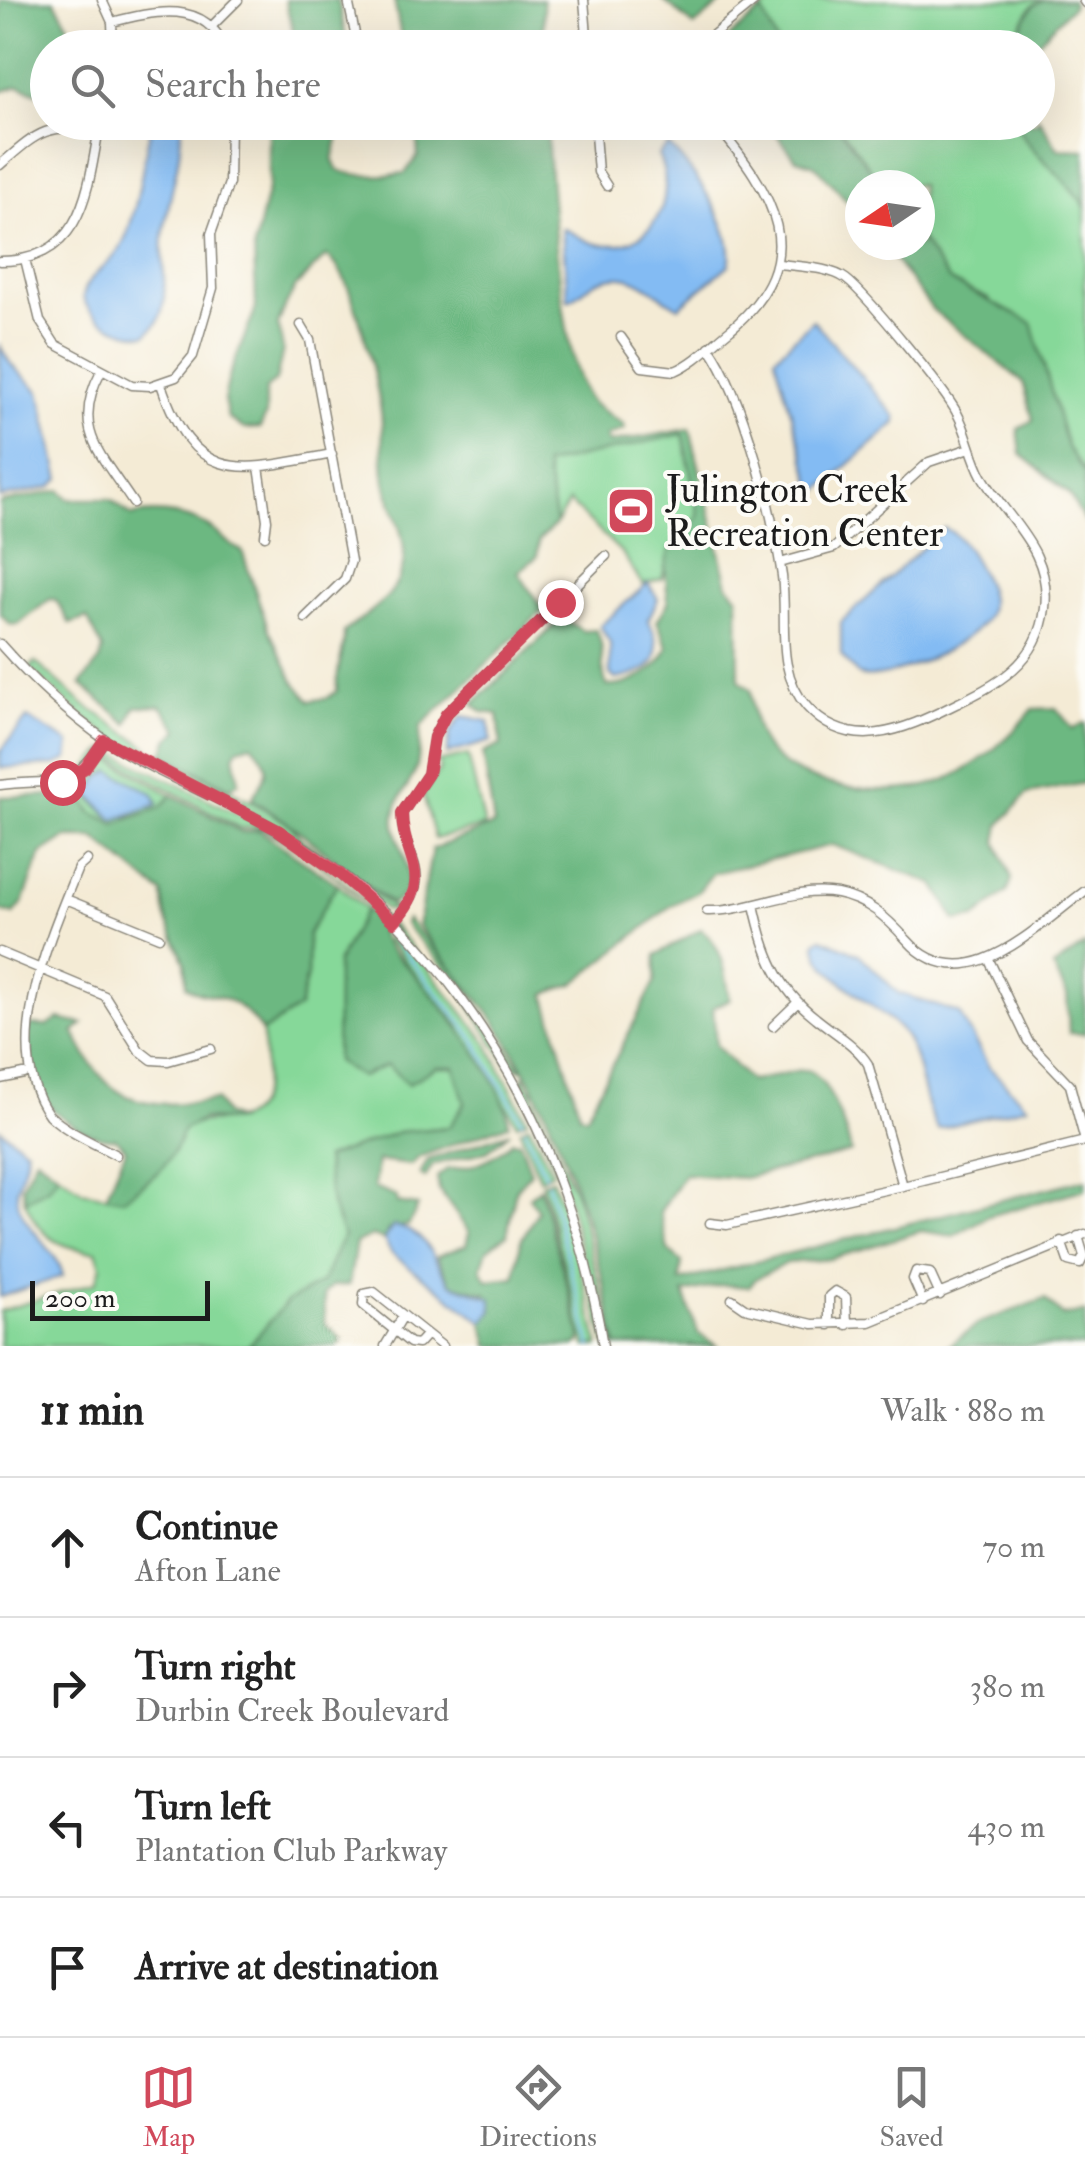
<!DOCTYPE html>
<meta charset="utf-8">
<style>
body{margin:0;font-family:"IM FELL Double Pica",serif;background:#f2f2f2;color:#222}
.compass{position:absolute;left:845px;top:170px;width:90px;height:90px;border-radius:50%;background:#fff;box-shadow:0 10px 40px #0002;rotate:257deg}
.scale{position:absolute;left:30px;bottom:25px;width:180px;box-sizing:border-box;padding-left:10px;border:5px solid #1c1c1c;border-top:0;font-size:28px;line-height:35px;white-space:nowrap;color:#1c1c1c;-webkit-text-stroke:8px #fdfcf7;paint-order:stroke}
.stop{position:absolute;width:30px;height:30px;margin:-22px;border:8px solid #d1495b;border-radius:50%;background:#fff}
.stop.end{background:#d1495b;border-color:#fff;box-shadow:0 2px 10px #0008}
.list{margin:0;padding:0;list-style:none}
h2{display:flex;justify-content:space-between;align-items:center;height:130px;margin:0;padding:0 40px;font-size:42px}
h2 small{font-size:32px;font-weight:400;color:#767676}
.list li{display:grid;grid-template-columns:65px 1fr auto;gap:30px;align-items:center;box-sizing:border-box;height:140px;padding:0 40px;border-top:2px solid #e0e0e0}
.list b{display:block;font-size:38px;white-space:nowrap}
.list p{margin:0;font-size:32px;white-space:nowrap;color:#767676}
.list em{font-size:32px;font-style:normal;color:#767676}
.icon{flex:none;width:55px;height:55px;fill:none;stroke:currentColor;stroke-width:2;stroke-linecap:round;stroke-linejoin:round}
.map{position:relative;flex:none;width:1085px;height:1346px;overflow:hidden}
.search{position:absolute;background:#fff;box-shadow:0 10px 40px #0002;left:30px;right:30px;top:30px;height:110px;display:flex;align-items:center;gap:25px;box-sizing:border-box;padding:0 35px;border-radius:55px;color:#767676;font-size:38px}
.sheet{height:690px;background:#fff}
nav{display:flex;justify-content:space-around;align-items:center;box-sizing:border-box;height:140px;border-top:2px solid #e0e0e0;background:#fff;font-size:28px;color:#767676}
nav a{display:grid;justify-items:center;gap:5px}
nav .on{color:#d1495b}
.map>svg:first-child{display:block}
</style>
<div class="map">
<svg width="1085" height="1346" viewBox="0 0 1085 1346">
<rect width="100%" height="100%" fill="#fdfcf7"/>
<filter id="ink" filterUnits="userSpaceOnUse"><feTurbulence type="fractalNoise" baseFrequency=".01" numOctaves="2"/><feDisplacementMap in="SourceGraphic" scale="20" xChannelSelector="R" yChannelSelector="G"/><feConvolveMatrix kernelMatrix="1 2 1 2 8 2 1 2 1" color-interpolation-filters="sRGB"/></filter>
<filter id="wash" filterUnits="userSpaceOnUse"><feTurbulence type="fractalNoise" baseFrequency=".0048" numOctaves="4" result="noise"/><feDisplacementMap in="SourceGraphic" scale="40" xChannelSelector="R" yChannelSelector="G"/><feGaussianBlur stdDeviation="2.25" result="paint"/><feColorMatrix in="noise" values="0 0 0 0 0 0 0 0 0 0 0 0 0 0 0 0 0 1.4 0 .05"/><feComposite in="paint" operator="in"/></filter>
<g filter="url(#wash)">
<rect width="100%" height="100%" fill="#f4ebd5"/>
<!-- green -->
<path fill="#86d899" stroke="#517a5a" stroke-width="2.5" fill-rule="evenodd" d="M 777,0 L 1044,0 L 1032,6 L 1008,48 L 779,47 L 762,10 Z
M 836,123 L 1015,123 C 1032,156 1065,175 1085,207 L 1085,474 L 1067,447 L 989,299 L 950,281 L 920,239 L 920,185 L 882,185 Z
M 683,433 L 699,517 L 669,551 L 662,579 L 642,584 L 622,553 L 569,502 L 556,524 L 545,465 Z
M 35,662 L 83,704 L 149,748 L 147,753 C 119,753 53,690 30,668 Z
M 106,749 L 272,831 L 326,868 L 396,929 L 387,929 C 372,898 295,844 263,829 C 255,825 249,829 240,828 L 102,752 Z
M 154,751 L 240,795 L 239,798 L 230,799 L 151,759 Z
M 100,754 L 172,795 L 160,808 L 115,825 L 92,812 L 86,803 L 57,795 L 56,788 L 78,779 ZM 111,771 L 154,794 L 158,804 L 126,817 L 110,817 L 91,799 L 90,788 Z
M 468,755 L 485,826 L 435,839 L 423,794 L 440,769 L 438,762 Z
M 244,797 L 290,825 L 301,839 L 396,910 L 386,910 L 317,853 L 241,805 Z
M 337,884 L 366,909 L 337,963 L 387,1065 L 408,1084 L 436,1067 L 454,1067 L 466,1103 L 449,1127 L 398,1132 L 325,1158 L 331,1204 L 343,1235 L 322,1282 L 287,1302 L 248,1346 L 0,1346 L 0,1311 L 96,1282 L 101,1266 L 96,1251 C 58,1248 40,1237 25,1201 L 49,1187 L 59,1174 L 83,1191 L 123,1199 C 153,1178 172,1165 183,1130 C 206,1117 211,1124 235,1120 C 272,1115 265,1059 262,1032 L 299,1008 L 307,975 L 308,934 Z
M 407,919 L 458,977 L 521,1069 L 510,1067 L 447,971 L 405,924 Z
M 398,931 L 486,1041 L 527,1120 L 517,1124 L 459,1026 L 387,940 L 389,933 Z
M 524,1076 L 575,1193 L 615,1346 L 606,1346 L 567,1195 L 520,1085 Z
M 529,1125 L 552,1172 L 540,1179 L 520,1130 Z
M 552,1179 L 571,1228 L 599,1346 L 586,1346 L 542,1183 Z"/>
<!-- forest -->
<path fill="#6cb881" stroke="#446a4e" stroke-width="2.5" d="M 0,0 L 54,0 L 69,25 L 68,47 L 48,48 L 47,92 L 37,93 L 19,86 L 0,92 Z
M 285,0 L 338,0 L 348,47 L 297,47 Z
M 394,0 L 543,0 L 544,47 L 403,47 Z
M 663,0 L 726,0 L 694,26 Z
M 1044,0 L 1072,0 L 1073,5 L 1033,47 L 1008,47 L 1033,6 Z
M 762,10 L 779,47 L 718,47 Z
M 1038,117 L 1058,149 L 1085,150 L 1085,207 C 1065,175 1032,156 1015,123 L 1038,122 Z
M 269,123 L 342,123 L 333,160 L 337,169 C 354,178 386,176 405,173 L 418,156 L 416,123 L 546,123 C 551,178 559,363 591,402 C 599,410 613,417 623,424 L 625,429 L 606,436 L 608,443 L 690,429 L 728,585 L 738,597 L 739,680 L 751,690 C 753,711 754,731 767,749 C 799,791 897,799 942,781 C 976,768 1011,737 1033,709 L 1056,708 L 1073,729 L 1085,723 L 1085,783 L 1027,794 L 1000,825 L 997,842 L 1012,879 L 1008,891 L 975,918 L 956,921 L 934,884 L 833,845 L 713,873 L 698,892 L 672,905 L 574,984 L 545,994 L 580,1114 L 586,1116 L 655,982 L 656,955 L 701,929 C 723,945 726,974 730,1000 L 713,1007 L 716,1045 L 750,1081 C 767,1080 793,1069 806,1070 C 827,1072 848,1134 851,1152 L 837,1156 L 744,1178 L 684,1174 L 660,1212 L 668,1250 L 682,1262 L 680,1281 L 1085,1179 L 1085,1189 L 989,1216 L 953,1236 L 921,1231 L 830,1259 L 787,1263 L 755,1279 L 749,1287 L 724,1285 L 684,1293 L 698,1333 L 717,1346 L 617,1346 C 595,1232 559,1116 494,1020 C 471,987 440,958 418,925 L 432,849 L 494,825 L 483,753 L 501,745 L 498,714 L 482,712 L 473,704 L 562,618 L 583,631 L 596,630 C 607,649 598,666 607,686 C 631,687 658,670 668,648 L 657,621 L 668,603 L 665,567 L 669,551 L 699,516 L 683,434 L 545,465 L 556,524 L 539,540 L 537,557 L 518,572 L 543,610 L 421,726 C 419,739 420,754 417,766 C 411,787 392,800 395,825 C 398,851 425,885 392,904 C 345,870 302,829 252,799 C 264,774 277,771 252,744 L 238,748 L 234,755 L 239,782 L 230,788 L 163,754 L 168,740 L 179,730 L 161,706 L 135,707 L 128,724 L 81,684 L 100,660 L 103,649 L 87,618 L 70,624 L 56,600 L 50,599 L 18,625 L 9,624 L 0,613 L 0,503 L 60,490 L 69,499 L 110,499 L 132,516 C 156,509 195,515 216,532 C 226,540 230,546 242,551 L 268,628 L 294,681 L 310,701 L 327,698 L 337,691 C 335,669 345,654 344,632 C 369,612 402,595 404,557 C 405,532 390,506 385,482 C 381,459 384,435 381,412 C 377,382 352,267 326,256 L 296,286 L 286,305 L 278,324 L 283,349 L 276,381 L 266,389 L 266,415 L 260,428 L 244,429 L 228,418 L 224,400 L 229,376 L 256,308 L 254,247 L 269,184 Z
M 768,123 L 836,123 L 882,185 L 860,185 L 860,215 L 815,165 L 796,159 Z
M 920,239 L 950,281 L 1032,323 L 1067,447 L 1085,474 L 1085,523 L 1069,494 L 1021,454 L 1018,429 L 1033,420 L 1023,382 L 933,310 L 883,245 L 920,245 Z
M 57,795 L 86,803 L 92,812 L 115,824 L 160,808 L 172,795 L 242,832 L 259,830 L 337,884 L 308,934 L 307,975 L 299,1008 L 262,1032 C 252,1018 242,1005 225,999 C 210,993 199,996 186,986 L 185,962 L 167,921 L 162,893 L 94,838 L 66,838 L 41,854 L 23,903 L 14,914 L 0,911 L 0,797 Z
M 366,909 C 384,926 376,923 384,941 C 389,952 407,965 415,975 C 445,1009 505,1079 509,1124 L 419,1157 L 411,1165 L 377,1161 L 374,1188 L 397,1197 L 397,1203 L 418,1206 L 409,1225 L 389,1229 L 384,1240 L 372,1236 L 356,1243 L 349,1285 L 332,1286 L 324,1293 L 325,1324 L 343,1340 L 335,1346 L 248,1346 L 287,1302 L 322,1282 L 343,1236 L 331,1204 L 325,1158 L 398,1132 L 449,1127 L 465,1103 L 454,1067 L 436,1067 L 408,1084 L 387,1065 L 361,1077 L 336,1061 L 337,963 Z
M 1085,945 L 1085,1034 L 1069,1033 L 1067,995 L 1053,967 Z
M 58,1019 L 83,1024 L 74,1032 C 107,1104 140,1110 216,1100 L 225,1114 L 239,1121 L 203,1119 L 183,1130 C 172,1165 153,1178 123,1199 L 106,1196 L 126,1149 L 115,1138 C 91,1140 55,1117 42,1096 C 30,1075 29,1048 27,1025 L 47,1026 Z
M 510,1132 L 487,1151 L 433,1165 L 425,1178 L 420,1174 L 428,1160 Z
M 512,1141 L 520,1142 L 531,1172 L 516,1189 L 507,1235 L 487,1250 L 481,1269 L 487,1280 L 515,1277 L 521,1240 L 538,1211 L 529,1197 L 540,1188 L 581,1335 L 581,1342 L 575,1346 L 489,1346 L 483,1322 L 492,1311 L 487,1293 L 451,1284 L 437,1256 L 466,1245 L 469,1232 L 439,1190 L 437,1177 L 447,1169 C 470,1170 496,1158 512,1141 Z
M 36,1157 L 59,1174 L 49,1187 L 25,1201 L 22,1186 Z
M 1045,1299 L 1063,1316 L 1085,1312 L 1085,1346 L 948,1346 L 981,1322 Z"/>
<!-- water -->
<path fill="#83bbf3" stroke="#506c88" stroke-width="2.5" d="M 152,123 L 181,123 C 182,163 168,198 163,238 C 160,265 175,312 147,334 C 125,336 89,320 83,297 C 88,272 110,267 121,247 C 139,214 142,158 152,123 Z
M 668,145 C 692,168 738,230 729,265 L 679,307 C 651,293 632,264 594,283 C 585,288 578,297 568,300 L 562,228 C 573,232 584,242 598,244 C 652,253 679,199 658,155 Z
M 813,320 L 896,417 L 896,423 L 815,494 L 775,357 Z
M 0,346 L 10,363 L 40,392 L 60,479 L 51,487 L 0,498 Z
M 944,528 C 959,534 967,548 975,562 C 983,578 995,595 988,614 C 977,642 886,685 858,675 L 841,655 L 841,622 Z
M 648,583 L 658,599 L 648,620 C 667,655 656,673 615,679 L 610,674 L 610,643 L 600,626 Z
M 462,716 L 489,721 L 491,741 L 447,754 L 450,733 Z
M 27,718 L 70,743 L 68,759 L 57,765 L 0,768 L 0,752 Z
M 111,771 L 154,794 L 158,804 L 114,820 L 89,794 L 100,777 Z
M 822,938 L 859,954 L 898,993 L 959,1013 L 989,1067 L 1027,1106 L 938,1129 C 919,1100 923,1059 902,1032 C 883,1007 813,974 816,942 Z
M 0,1129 L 26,1149 C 29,1168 13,1182 18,1203 C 26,1231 58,1250 63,1276 L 0,1297 Z
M 393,1226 C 430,1231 432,1261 451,1284 L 492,1298 L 492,1311 L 483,1322 L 392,1254 L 384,1240 Z"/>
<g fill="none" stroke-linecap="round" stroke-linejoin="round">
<!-- stream -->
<path stroke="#83bbf3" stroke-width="2.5" d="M 392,937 L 472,1036 L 522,1121
M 525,1129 L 545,1175
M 548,1183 L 591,1346"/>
</g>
</g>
<g filter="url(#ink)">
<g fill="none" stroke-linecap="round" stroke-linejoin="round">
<!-- minor casing -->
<g stroke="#888478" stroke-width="11">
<path id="minor" d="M 102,0 L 112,22 L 113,48
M 348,0 L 358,48
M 584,0 L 588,48
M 1083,0 L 1085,3
M 112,22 C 155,10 205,0 225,48
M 213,25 L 238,0
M 628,48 L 641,48
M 697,48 L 756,0
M 594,122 L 598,172 L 607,186
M 0,165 C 37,133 47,122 98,131
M 25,259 L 40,321 L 55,344 L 132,385 L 150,386 L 176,377 L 193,356 L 213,288 L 211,234 L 229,183 L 230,122
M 0,261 C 85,261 88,187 100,122
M 301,325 L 310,340 L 351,561 L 345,579 L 305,618
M 621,337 L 642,367 L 675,371 C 696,362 713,343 731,329 C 815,257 774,195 714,122
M 709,347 C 744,396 773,515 782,576 C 788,620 774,670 807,707 C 850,754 904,730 952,706 C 996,685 1039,663 1045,608 C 1052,550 1008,521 982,476 C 971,456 968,433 957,413 C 944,389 867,295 846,279 C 830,267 799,267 780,264
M 101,371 C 70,429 101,454 133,503
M 161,384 C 196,488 241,471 332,454
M 259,467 L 267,520 L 265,536
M 780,563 L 834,548 L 929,462 L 970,448
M 0,644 C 31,679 68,714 107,741 C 159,776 221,797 275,829 C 459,936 570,1140 603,1346
M 0,785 C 55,778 70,793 105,739
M 87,860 L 78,868 C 50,937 0,1048 49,1115 C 67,1132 94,1143 116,1155
M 66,899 L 159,937
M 754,905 C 764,951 777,988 816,1018 C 834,1033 855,1044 868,1064 L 903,1186 L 1085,1141
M 707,911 C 750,912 794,886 837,894 C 868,900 886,917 907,940 C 964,1004 1035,927 1085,891
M 394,921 C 440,871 401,861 402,813 L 428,774 L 434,737 L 446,714 L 606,556
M 0,952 L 105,996 L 139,1050 L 152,1060 L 168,1061 L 211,1049
M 989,960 L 1028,1041 L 1070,1085 L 1085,1141
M 773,1026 L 797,1003
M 0,1079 L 24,1074
M 710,1223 L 727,1225 L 903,1186
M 1061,1241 L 1068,1261 L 1080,1264 L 1084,1256 L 1078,1236
M 732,1299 L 745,1308 L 813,1324 L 870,1322 L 1085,1234
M 923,1302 L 913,1279 L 916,1271 L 930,1273 L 940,1295
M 829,1325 L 829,1296 L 835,1291 L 846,1297 L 847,1325
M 427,1334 L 418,1344 L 410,1343 L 363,1305 L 364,1294 L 374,1292 L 442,1346
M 385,1346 L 403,1316"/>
</g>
<!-- minor -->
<use href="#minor" stroke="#fff" stroke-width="8"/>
</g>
</g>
<g fill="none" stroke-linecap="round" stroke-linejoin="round" filter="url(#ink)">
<!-- route -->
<path stroke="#d1495b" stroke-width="12" d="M 62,782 L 85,768 L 104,740 L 278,830 L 341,875 L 394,922 C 437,875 402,860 402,813 L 428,774 L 434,737 L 446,714 L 560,602"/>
</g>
<!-- icons -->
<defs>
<g id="stadium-square" transform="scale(2.5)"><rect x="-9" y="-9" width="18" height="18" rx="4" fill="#d1495b" stroke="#fdfcf7"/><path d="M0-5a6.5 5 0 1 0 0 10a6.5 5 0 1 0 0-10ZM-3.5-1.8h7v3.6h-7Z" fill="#fff"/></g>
</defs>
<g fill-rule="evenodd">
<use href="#stadium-square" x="631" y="511"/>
</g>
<g text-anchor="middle" stroke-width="8" stroke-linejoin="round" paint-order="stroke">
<!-- poi labels -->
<g font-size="38" fill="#1c1c1c" stroke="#fdfcf7" text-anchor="start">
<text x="666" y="502">Julington Creek<tspan x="666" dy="44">Recreation Center</tspan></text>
</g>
</g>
</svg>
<svg class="compass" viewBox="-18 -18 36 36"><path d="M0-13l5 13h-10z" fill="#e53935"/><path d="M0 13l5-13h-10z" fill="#767676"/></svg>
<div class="scale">200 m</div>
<div class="stop" style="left:62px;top:782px"></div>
<div class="stop end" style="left:560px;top:602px"></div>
<div class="search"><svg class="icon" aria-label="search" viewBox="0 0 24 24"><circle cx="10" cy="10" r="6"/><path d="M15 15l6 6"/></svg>Search here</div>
</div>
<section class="sheet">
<h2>11 min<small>Walk · 880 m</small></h2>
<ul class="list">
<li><svg class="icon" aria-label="ahead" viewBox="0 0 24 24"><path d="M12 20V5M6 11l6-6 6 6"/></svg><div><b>Continue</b><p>Afton Lane</p></div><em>70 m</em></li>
<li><svg class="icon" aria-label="right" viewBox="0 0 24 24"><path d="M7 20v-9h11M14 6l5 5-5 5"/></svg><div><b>Turn right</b><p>Durbin Creek Boulevard</p></div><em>380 m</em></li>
<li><svg class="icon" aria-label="left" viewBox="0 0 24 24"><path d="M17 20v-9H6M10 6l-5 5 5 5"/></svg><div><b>Turn left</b><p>Plantation Club Parkway</p></div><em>430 m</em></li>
<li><svg class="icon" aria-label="arrive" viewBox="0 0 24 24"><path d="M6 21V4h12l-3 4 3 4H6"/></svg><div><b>Arrive at destination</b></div></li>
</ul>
</section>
<nav>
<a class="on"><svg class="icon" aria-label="map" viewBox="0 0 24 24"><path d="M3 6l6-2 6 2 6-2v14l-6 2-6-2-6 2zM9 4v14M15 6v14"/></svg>Map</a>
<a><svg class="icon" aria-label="directions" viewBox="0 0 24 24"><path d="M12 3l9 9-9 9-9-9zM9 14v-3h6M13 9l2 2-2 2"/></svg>Directions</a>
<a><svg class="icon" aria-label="saved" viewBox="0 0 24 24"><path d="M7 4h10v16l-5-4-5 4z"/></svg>Saved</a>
</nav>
